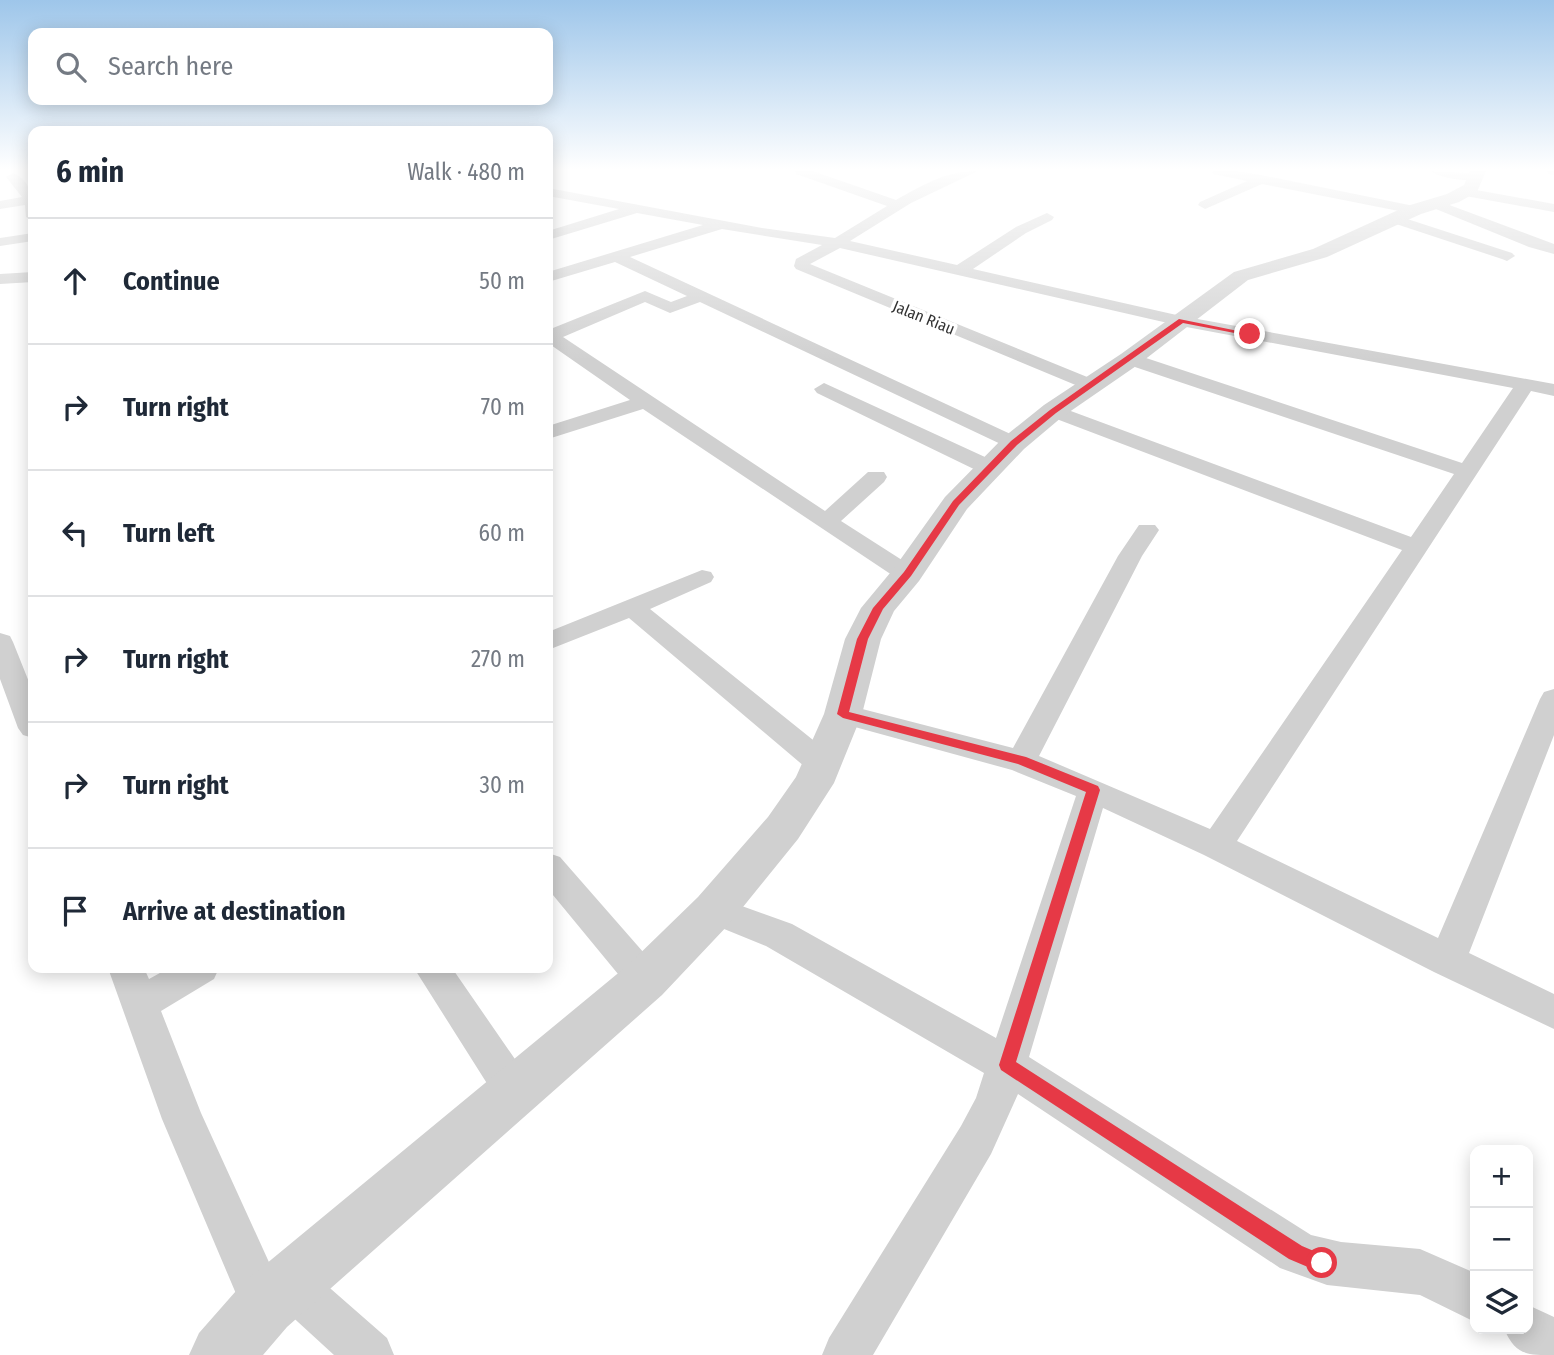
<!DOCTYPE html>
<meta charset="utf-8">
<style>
body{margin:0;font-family:"Fira Sans Condensed",sans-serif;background:#f6f6f7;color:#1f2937}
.controls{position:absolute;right:21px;bottom:21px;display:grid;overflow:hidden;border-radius:14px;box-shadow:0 4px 18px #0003}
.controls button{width:63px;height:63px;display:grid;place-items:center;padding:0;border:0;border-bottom:2px solid #e0e1e3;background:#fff;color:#1f2937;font:35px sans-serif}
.stop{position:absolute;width:21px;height:21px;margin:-16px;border:5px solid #e63946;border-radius:50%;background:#fff}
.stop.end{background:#e63946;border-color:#fff;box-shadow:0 2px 7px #0008}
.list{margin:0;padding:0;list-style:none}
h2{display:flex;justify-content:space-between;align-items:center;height:91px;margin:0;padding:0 28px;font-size:30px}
h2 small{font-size:23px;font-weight:400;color:#747a83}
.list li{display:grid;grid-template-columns:46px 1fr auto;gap:21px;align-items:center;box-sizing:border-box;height:126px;padding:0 28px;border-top:2px solid #e0e1e3}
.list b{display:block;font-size:26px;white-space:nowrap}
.list em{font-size:23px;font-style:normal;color:#747a83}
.icon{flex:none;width:38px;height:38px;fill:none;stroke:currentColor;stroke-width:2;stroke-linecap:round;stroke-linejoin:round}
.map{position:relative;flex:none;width:1554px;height:1355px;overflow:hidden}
.search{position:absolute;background:#fff;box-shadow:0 4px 18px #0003;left:28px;top:28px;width:525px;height:77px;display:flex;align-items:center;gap:18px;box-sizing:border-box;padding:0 24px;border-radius:14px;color:#747a83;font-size:26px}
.panel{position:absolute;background:#fff;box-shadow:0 4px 18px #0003;left:28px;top:126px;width:525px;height:847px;border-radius:14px}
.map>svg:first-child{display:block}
</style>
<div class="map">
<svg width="1554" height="1355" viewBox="0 0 1554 1355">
<rect width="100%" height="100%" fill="#fff"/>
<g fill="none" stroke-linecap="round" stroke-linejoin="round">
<!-- minor -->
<path fill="#d0d0d0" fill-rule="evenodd" d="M 795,171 L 813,171 L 896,200 C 922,185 949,170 978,171 L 911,203 L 850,241 L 957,265 L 1016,227 L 1047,213 L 1054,217 L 1052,220 L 1026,233 L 973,269 L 1181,316 L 1554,384 L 1554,396 L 1531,391 L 1237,841 L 1438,938 L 1540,699 L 1544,692 L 1554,689 L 1554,735 L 1469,953 L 1554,994 L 1554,1029 L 1434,972 L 1204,855 L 1103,808 L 1029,1057 L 1311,1235 L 1341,1242 L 1420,1249 L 1475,1273 L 1475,1322 L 1420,1295 L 1327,1285 L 1280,1268 L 1018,1094 L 991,1154 L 873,1355 L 822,1355 L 829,1338 L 961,1126 L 976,1098 L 984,1073 L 766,946 L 702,920 L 697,910 L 702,900 L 714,896 L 792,924 L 996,1038 L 1076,796 L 1012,770 L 833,721 L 828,714 L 833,707 L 843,704 L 1013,748 L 1118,556 L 1139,525 L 1155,525 L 1159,530 L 1142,556 L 1039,756 L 1210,829 L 1402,550 L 1046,415 L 1043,411 L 1046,407 L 1060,407 L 1411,537 L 1454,474 L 1123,363 L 1121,359 L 1130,353 L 1137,355 L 1462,463 L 1513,388 L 1181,326 L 840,248 L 810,264 L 1097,381 L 1100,385 L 1090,391 L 796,269 L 794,266 L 796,259 L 822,245 L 722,229 L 630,257 L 1021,439 L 1024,443 L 1021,447 L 1007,447 L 700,302 L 670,313 L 645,302 L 563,337 L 825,511 L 868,472 L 884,472 L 887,477 L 884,482 L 841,521 L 916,569 L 919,574 L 916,579 L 907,581 L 898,579 L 643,409 L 548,439 L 548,426 L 630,400 L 548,343 L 548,330 L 645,291 L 671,302 L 687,296 L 615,262 L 548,282 L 548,272 L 703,225 L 637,213 L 548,240 L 548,231 L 619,209 L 548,196 L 548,188 L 762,228 L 835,238 L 887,206 L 796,174 Z
M 1212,171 L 1236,171 L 1261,175 L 1414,206 L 1421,210 L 1414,214 L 1262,184 L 1205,209 L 1198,205 L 1200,202 L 1247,181 L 1213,174 Z
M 1431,171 L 1481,174 L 1483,177 C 1473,184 1439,178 1431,171 Z
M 1547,171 L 1554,171 L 1554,175 L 1548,174 Z
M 13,173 C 34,182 33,202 33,221 L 26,217 L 25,205 L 0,209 L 0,201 L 22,197 L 6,177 Z
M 1465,188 L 1554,204 L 1554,212 L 1460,195 L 1458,192 Z
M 1436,200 L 1554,244 L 1554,254 L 1529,247 L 1431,207 L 1429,204 Z
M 1395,215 L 1512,253 L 1515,256 L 1507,261 L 1502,259 L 1390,222 L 1388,219 Z
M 33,233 L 33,241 L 0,246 L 0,238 Z
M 33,272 L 33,282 L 0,284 L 0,274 Z
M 824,383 L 998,463 L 1001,468 L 998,473 L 982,473 L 817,393 L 814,389 Z
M 702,570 L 711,572 L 714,577 L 711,582 L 650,609 L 833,756 L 837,764 L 833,772 L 822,775 L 811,772 L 629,618 L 548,650 L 548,632 Z
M 0,633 L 10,636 L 13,642 L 33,692 L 33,738 L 23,735 L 18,728 L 0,679 Z
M 548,853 L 560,857 L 658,969 L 664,980 L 658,991 L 645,996 L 632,991 L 548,889 Z
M 108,968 L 144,968 L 149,979 L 169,968 L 219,968 L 214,979 L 161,1011 L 201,1113 L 273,1271 L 291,1261 L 307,1268 L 387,1338 L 394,1355 L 334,1355 L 286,1311 L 282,1322 L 265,1328 L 248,1322 L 162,1119 Z
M 414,968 L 452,968 L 528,1078 L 534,1091 L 528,1104 L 514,1110 L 500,1104 Z
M 1528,1305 L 1554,1317 L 1554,1355 C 1526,1355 1516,1355 1504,1329 L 1528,1329 Z"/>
<!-- tertiary -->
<path fill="#d0d0d0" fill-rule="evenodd" d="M 1470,171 L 1486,171 L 1477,192 L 1459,202 L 1421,214 L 1327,257 L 1248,280 L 1139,364 L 1062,417 L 1024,449 L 967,509 L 919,581 L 894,611 L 881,639 L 862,714 L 834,783 L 798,839 L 730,923 L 662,995 L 287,1327 L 263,1355 L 189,1355 L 199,1333 L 243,1283 L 628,965 L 698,897 L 768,817 L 796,777 L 824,714 L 845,639 L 861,608 L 895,567 L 945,497 L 1004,437 L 1044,405 L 1121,354 L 1234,272 L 1313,249 L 1407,206 L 1447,194 L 1464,185 Z"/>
</g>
<!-- sky -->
<linearGradient id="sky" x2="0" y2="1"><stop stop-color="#9ec6ea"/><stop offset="0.47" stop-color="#fff"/><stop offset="1" stop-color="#fff" stop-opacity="0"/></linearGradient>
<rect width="1554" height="360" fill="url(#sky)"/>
<!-- route -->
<path fill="#e63946" d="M 1179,319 L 1253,334 L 1250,336 L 1183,323 L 1056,413 L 1017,445 L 959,505 L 911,576 L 883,609 L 868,639 L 849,712 L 1026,757 L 1098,786 L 1100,790 L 1016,1062 L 1302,1246 L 1328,1257 L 1331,1263 L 1328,1270 L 1322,1273 L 1289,1259 L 1001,1070 L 999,1065 L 1086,792 L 1018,764 L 843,718 L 837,714 L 857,639 L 873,608 L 904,572 L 953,501 L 1011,441 L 1050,410 Z"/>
<g text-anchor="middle" stroke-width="7" stroke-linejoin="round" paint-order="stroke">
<!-- far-street labels -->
<g font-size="16" fill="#333" stroke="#fff">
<text transform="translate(924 317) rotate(22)" y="6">Jalan Riau</text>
</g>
</g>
</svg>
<div class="controls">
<button>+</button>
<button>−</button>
<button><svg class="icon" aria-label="layers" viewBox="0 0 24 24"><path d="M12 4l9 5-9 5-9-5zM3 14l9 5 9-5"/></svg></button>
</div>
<div class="stop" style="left:1322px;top:1263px"></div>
<div class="stop end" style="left:1250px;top:334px"></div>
<div class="search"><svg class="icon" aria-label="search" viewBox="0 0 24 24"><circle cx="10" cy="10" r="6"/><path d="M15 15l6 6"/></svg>Search here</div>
<section class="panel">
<h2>6 min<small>Walk · 480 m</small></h2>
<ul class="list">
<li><svg class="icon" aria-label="ahead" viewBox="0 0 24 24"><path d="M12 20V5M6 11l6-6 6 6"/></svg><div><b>Continue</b></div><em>50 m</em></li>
<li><svg class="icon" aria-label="right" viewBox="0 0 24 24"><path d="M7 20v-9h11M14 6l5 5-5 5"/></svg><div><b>Turn right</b></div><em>70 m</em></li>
<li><svg class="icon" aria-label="left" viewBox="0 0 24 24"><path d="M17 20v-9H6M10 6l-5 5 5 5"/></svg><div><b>Turn left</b></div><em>60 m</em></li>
<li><svg class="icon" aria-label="right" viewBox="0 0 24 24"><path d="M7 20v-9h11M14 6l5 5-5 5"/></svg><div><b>Turn right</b></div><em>270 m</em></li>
<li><svg class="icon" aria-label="right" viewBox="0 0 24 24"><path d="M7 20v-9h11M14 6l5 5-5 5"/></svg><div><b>Turn right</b></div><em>30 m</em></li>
<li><svg class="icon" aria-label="arrive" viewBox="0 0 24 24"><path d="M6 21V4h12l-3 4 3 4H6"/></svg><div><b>Arrive at destination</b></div></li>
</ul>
</section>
</div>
